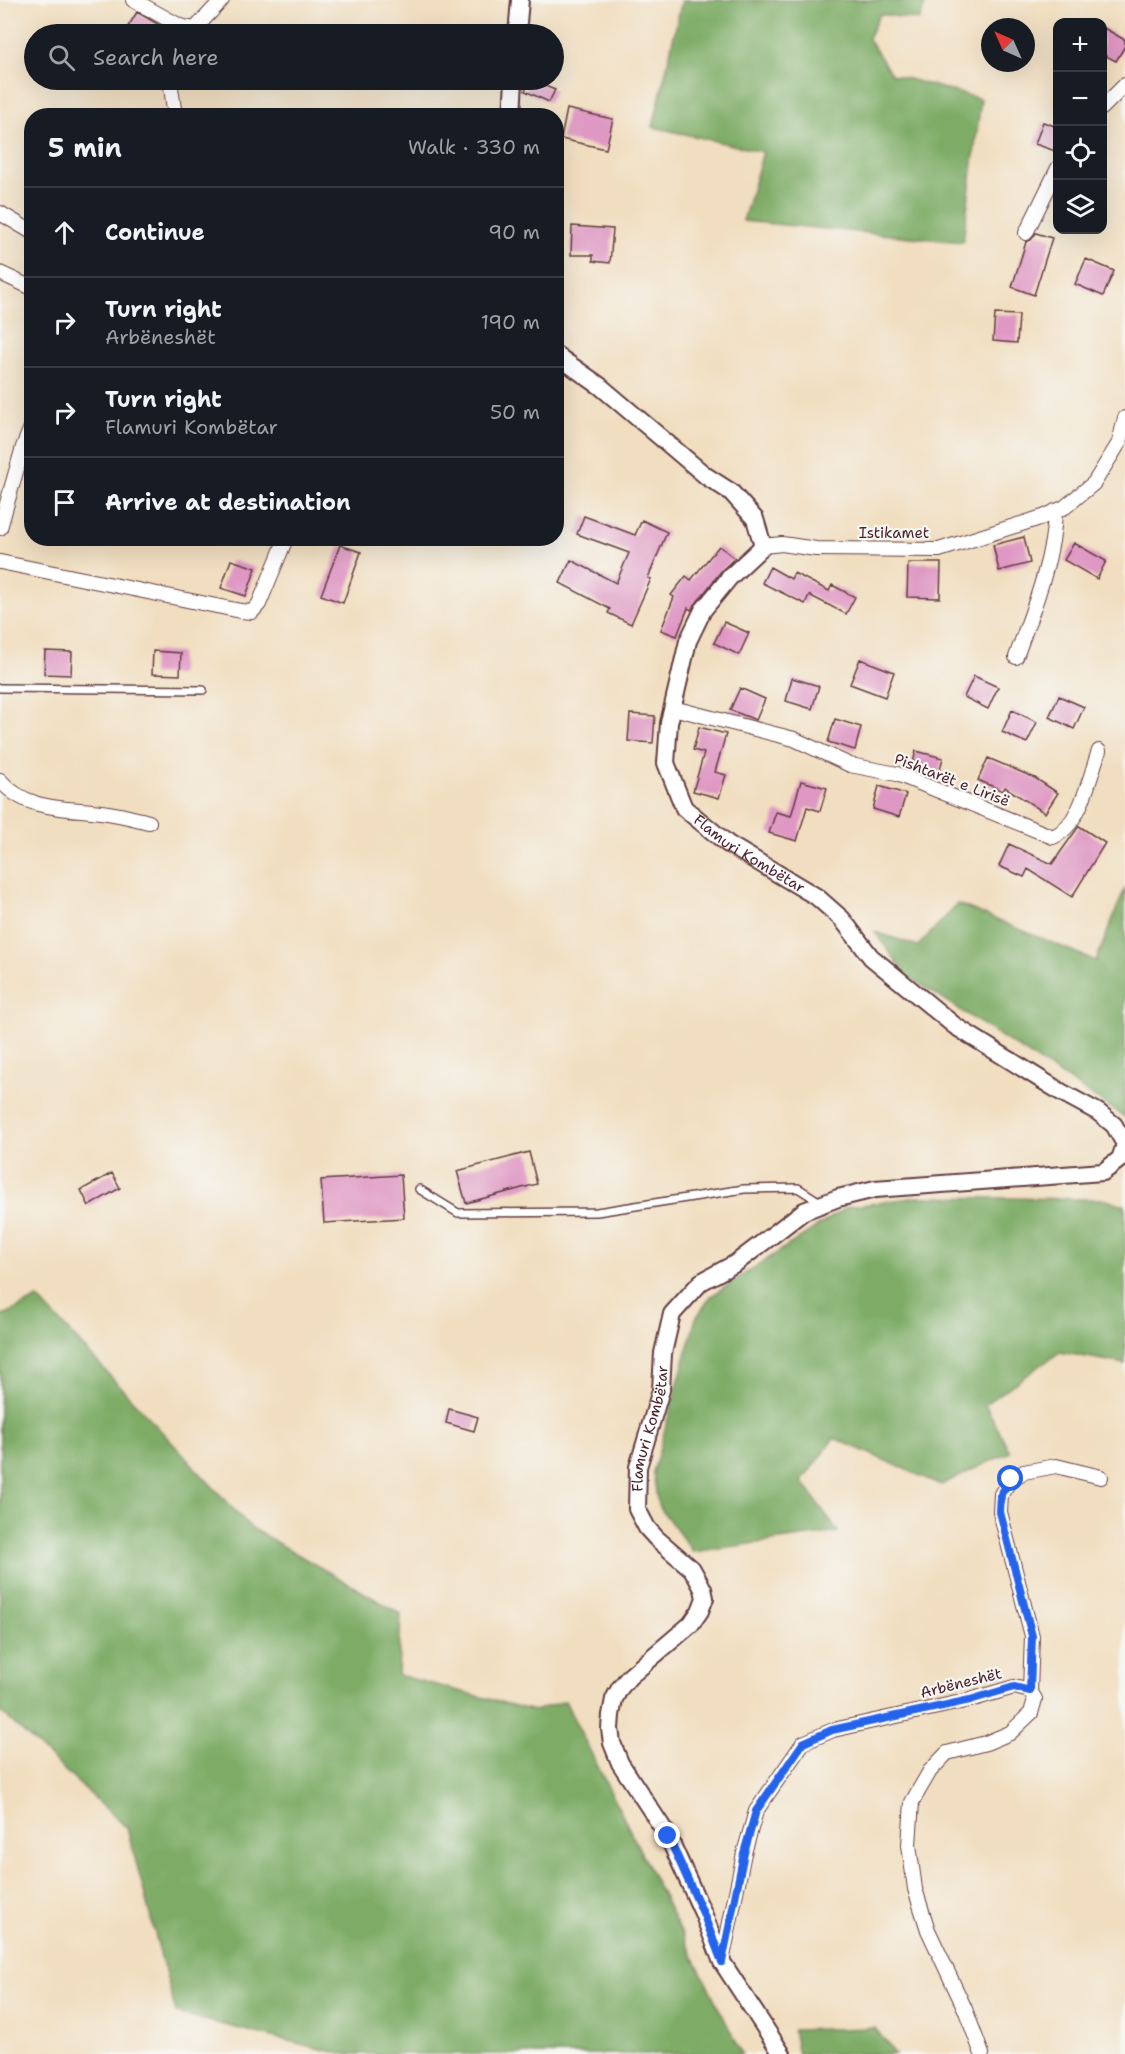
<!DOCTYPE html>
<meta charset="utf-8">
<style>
body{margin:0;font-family:"Shantell Sans",sans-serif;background:#20242c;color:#f1f3f6}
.controls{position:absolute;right:18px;top:18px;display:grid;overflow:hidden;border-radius:12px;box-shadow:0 6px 24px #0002}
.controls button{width:54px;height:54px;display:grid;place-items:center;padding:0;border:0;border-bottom:2px solid #363941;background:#171b24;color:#f1f3f6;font:30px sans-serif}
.compass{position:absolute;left:981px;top:18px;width:54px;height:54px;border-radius:50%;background:#171b24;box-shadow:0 6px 24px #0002;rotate:315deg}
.stop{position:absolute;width:18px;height:18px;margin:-14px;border:4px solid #2563eb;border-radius:50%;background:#fff}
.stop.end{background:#2563eb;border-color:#fff;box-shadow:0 2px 6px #0008}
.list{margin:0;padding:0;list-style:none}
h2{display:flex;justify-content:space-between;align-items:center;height:78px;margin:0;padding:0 24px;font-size:26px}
h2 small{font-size:20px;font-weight:400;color:#9ea1a6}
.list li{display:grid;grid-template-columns:39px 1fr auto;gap:18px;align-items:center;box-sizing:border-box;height:90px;padding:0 24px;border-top:2px solid #363941}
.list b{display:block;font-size:22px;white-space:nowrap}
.list p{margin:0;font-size:20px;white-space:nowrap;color:#9ea1a6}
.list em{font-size:20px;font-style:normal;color:#9ea1a6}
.icon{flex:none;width:33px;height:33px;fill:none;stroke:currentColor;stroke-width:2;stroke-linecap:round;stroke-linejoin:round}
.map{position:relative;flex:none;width:1125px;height:2054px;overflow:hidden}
.search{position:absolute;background:#171b24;box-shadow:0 6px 24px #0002;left:24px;top:24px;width:540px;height:66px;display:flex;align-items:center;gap:15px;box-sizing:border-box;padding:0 21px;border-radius:33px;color:#9ea1a6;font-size:22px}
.panel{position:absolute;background:#171b24;box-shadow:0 6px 24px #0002;left:24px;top:108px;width:540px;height:438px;border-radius:24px}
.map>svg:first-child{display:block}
</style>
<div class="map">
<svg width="1125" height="2054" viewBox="0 0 1125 2054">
<rect width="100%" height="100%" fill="#f6f6f2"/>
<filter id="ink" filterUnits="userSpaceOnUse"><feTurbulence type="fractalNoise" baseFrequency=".0167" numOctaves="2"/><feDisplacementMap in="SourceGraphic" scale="12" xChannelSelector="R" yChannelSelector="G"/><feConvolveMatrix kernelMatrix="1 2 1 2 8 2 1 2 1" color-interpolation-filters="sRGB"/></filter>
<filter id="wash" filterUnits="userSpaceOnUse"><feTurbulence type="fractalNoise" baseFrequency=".008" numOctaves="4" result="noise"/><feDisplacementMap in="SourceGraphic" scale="24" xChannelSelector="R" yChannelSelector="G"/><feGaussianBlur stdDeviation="1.35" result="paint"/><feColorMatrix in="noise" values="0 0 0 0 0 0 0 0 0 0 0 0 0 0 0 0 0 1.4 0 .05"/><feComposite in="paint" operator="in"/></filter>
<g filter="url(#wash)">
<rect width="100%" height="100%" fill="#f1dec0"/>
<!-- forest -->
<path fill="#7eac66" stroke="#646648" stroke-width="1.5" d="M 682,0 L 927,0 L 919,20 L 880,14 L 868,38 L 891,74 L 981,99 L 963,242 L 743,221 L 763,152 L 653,127 Z
M 1125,888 L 1125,1117 L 906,975 L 875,932 L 918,946 L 958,904 L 1096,961 Z
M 917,1197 L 1102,1199 L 1125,1205 L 1125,1364 L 1060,1352 L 985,1404 L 1010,1452 L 941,1485 L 834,1438 L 802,1481 L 838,1532 L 693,1552 L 658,1505 L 653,1472 L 696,1318 L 711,1296 L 847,1207 Z
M 38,1298 L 250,1527 L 401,1614 L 398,1675 L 534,1711 L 565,1701 L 742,2054 L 341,2054 L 176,2013 L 127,1828 L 0,1711 L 0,1317 Z
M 875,2028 L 895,2054 L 798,2054 L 793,2030 Z"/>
<g id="blocks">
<!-- building -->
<path fill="#df97c3" d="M 137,12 L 161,26 L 155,34 L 133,34 L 126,30 Z
M 1102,27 L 1125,40 L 1125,46 L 1116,61 L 1102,54 Z
M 530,80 L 555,90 L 549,102 L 525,91 Z
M 567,109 L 613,119 L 606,149 L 561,139 Z
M 1043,122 L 1058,127 L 1058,152 L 1035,144 Z
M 572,226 L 613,229 L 610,263 L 593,261 L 593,255 L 571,255 Z
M 1036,233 L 1052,238 L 1034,295 L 1012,287 L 1026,242 L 1031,240 Z
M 1086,259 L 1114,271 L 1103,296 L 1075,284 Z
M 995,314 L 1019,315 L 1017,343 L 993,341 Z
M 584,516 L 635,535 L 642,520 L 667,532 L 648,578 L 651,579 L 631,624 L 608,613 L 610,609 L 560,583 L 571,560 L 616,583 L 629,553 L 577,534 Z
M 1024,537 L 1030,563 L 999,571 L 993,545 Z
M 1074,543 L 1106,561 L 1097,579 L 1064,560 Z
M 340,545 L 361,552 L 343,603 L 321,595 Z
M 719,546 L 735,558 L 722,570 L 691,610 L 688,608 L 677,636 L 661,630 L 674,597 L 671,595 L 686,576 L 691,580 Z
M 231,560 L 256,568 L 246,596 L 221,588 Z
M 908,563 L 941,563 L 940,598 L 907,597 Z
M 770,567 L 791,579 L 794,573 L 829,591 L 832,585 L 855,597 L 846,614 L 809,595 L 805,604 L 762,583 Z
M 724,622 L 749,633 L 739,655 L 714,643 Z
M 45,651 L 72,652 L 71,675 L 44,674 Z
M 153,651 L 181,653 L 180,675 L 152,674 Z
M 860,659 L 894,672 L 885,697 L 850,684 Z
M 974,676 L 998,687 L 988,709 L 964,697 Z
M 792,678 L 819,686 L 812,709 L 786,701 Z
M 740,688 L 765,699 L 756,720 L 730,710 Z
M 1059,696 L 1084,707 L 1074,729 L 1049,717 Z
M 1012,710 L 1037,722 L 1027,743 L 1002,732 Z
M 630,714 L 655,716 L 653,743 L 628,741 Z
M 835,719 L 861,727 L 855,750 L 828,742 Z
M 699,727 L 726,734 L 715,772 L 726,775 L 719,798 L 693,791 L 704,753 L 693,750 Z
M 916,751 L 943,758 L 937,780 L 911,770 Z
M 988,758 L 1035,778 L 1058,793 L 1045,813 L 1005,787 L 1003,791 L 978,780 Z
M 801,781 L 827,788 L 820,811 L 807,807 L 797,841 L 769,833 L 776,812 L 791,816 Z
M 879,786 L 906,794 L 899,817 L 873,809 Z
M 1079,826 L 1105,843 L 1072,897 L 1028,869 L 1024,877 L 999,866 L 1009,844 L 1052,864 Z
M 529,1152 L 537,1184 L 466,1203 L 457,1171 Z
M 112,1173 L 120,1188 L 89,1206 L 81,1190 Z
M 401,1175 L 404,1218 L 324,1223 L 321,1180 Z
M 449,1409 L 478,1417 L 474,1431 L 446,1423 Z"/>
</g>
</g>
<g filter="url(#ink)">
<use href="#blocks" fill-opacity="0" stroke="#633c41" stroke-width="1.5"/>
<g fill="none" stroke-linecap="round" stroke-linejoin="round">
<!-- service casing -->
<g stroke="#633c41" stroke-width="10">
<path id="service" d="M 0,688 L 203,690
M 419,1189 L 458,1213 L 597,1212 L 744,1189 L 798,1188 L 820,1202"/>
</g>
<!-- minor casing -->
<g stroke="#633c41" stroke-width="16">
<path id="minor" d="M 133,0 L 180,26 L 195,29
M 190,34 L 222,0
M 170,80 L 175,116
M 1102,108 L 1125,85
M 0,213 L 32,232
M 1026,233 L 1058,168
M 0,273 L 32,288
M 0,528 L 23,447 L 32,425
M 763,546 L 782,544 L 816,549 L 939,550 L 1043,517 L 1065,507 L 1094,483 L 1119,443 L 1125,418
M 0,562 L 241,611 L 252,612 L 259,604 L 285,541 L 280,538
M 1016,657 C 1032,612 1054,559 1055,511
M 673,708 L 794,739 L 850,765 L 897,774 L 1053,837 C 1081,825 1089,778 1099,751
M 0,780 C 27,813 70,807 108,813 C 122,815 136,819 149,822
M 1030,1691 L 1032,1636 L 1000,1512 L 1001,1494 L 1011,1479 L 1024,1472 L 1056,1466 L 1101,1477
M 722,1962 L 744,1853 L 756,1811 L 803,1743 L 833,1730 L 970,1700 L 1014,1687 L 1030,1691 L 1035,1699 L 1031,1713 L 1010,1733 L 986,1743 L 947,1753 L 930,1771 L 912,1802 L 909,1845 L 915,1889 L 928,1930 L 965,2009 L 982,2054"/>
</g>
<!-- tertiary casing -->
<g stroke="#633c41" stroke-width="20">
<g id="tertiary">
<path d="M 517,34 L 520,0"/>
<path d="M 512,116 L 514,80"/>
<path id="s1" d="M 556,355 L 600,386 L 706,476 L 731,492 L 755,519 L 763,546 L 730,577 L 703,610 L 688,641 L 669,723 L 666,763 L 684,808 L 728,844 L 817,897 L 842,919 L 871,957 L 955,1026 L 1061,1092 L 1098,1112 L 1114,1125 L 1125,1144"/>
<path id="s2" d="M 782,2054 L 722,1962 L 703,1913 L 668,1836 L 620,1763 L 612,1743 L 610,1729 L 611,1715 L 614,1699 L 620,1688 L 629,1677 L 691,1624 L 700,1611 L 705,1598 L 703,1589 L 692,1569 L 656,1538 L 647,1528 L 637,1509 L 638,1467 L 661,1390 L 663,1353 L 672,1314 L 701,1282 L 736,1263 L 804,1211 L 838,1198 L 875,1189 L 1103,1172 L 1120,1159 L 1125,1145"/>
</g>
</g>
<!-- service -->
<use href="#service" stroke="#fff" stroke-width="7"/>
<!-- minor -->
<use href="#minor" stroke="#fff" stroke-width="14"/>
<!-- tertiary -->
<use href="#tertiary" stroke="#fff" stroke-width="16"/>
</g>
</g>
<g fill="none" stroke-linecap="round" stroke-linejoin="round" filter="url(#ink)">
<!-- route -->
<path stroke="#2563eb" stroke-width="8" d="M 668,1836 L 703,1913 L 722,1962 L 744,1853 L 756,1811 L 803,1743 L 832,1730 L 970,1700 L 1014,1687 L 1030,1691 L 1032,1636 L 1000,1512 L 1001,1494 L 1011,1479"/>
</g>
<g text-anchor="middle" stroke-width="4.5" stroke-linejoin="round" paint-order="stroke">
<!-- street labels -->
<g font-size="15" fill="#4a1f2b" stroke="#f6f6f2">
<text x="894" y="538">Istikamet</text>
<text transform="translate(952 780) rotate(21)" y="5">Pishtarët e Lirisë</text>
<text dy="5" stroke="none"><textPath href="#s1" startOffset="662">Flamuri Kombëtar</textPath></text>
<text dy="5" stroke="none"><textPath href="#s2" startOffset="735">Flamuri Kombëtar</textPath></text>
<text transform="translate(961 1683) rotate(-14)" y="5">Arbëneshët</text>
</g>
</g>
</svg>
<div class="controls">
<button>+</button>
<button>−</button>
<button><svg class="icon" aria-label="locate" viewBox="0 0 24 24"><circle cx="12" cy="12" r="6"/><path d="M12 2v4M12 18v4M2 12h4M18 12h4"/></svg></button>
<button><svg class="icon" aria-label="layers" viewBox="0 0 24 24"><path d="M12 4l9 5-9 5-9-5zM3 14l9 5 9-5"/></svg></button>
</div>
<svg class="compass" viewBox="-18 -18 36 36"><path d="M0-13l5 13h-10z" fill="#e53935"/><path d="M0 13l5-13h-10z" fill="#9ea1a6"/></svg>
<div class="stop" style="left:1011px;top:1479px"></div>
<div class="stop end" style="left:668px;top:1836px"></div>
<div class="search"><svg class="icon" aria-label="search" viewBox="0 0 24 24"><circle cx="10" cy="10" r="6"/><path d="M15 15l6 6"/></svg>Search here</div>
<section class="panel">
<h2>5 min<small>Walk · 330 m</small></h2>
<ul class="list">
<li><svg class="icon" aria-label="ahead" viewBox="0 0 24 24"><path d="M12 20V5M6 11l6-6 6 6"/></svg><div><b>Continue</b></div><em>90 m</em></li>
<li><svg class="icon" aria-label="right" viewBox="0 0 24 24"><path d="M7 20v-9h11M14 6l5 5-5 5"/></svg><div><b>Turn right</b><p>Arbëneshët</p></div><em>190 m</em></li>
<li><svg class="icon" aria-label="right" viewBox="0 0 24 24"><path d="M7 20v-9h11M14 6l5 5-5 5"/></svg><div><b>Turn right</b><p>Flamuri Kombëtar</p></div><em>50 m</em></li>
<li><svg class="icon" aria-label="arrive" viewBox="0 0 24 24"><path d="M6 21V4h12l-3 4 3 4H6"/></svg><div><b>Arrive at destination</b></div></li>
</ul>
</section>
</div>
